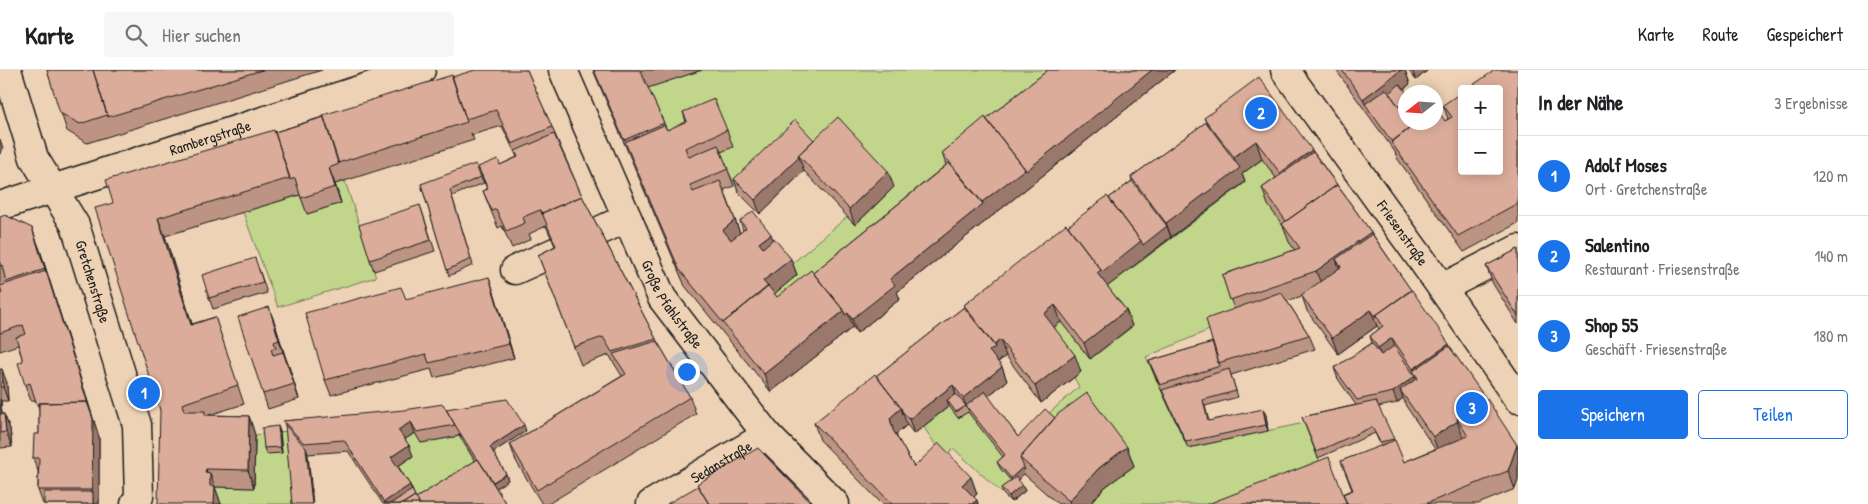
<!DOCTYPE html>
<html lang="de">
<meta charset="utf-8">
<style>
body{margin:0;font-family:"Patrick Hand",sans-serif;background:#f6f6f6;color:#202124}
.controls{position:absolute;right:15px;top:15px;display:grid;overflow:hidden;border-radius:5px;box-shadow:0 2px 12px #0003}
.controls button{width:45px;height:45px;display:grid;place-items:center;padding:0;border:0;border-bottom:1px solid #e0e0e0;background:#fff;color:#202124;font:25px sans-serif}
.compass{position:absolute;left:1398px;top:15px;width:45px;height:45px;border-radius:50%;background:#fff;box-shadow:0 2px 12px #0003;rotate:253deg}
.you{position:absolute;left:686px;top:301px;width:18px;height:18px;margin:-12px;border:4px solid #fff;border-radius:50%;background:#1a73e8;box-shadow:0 0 0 8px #1a73e833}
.badge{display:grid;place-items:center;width:32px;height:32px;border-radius:50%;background:#1a73e8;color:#fff;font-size:16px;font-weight:700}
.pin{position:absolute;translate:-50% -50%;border:2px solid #fff;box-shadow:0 1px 5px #0006}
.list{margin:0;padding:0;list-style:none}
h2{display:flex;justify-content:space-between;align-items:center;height:65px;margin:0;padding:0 20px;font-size:21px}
h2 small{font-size:16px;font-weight:400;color:#757577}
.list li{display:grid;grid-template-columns:32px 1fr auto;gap:15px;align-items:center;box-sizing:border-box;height:80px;padding:0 20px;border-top:1px solid #e0e0e0}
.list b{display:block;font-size:19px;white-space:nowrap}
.list p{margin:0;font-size:16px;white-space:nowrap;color:#757577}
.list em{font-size:16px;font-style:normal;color:#757577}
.actions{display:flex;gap:10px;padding:15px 20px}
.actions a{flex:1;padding:11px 0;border:1px solid #1a73e8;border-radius:5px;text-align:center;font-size:18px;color:#1a73e8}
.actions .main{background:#1a73e8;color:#fff}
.icon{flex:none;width:28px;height:28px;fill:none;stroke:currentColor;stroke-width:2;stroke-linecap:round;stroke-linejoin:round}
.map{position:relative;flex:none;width:1518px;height:434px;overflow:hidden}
header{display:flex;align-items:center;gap:30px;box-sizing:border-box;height:70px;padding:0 25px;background:#fff;border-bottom:1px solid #e0e0e0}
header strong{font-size:24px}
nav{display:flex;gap:28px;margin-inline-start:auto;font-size:18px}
.search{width:350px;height:45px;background:#f6f6f6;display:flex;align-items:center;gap:12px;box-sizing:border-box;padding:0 18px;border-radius:5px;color:#757577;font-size:19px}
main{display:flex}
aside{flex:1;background:#fff}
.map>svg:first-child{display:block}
</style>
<header>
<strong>Karte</strong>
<div class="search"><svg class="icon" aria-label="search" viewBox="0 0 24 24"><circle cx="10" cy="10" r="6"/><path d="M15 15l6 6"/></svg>Hier suchen</div>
<nav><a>Karte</a><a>Route</a><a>Gespeichert</a></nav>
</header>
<main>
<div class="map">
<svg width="1518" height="434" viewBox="0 0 1518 434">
<rect width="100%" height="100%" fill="#eed2b5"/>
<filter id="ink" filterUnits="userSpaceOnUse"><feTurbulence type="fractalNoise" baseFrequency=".02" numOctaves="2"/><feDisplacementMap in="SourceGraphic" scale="10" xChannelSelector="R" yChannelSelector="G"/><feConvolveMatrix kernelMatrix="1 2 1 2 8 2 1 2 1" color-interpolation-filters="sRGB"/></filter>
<g filter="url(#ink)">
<!-- garden -->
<path fill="#c1d68b" stroke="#6e7954" d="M 702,0 L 1071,0 L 783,245 L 769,228 L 789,196 L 847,147 L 855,155 L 894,117 L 821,85 L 800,65 L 739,123 L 724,92 L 673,77 L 647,18 Z
M 1263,89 L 1286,121 L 1293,169 L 1289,172 L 1307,197 L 1237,248 L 1146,287 L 1188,378 L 1304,353 L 1326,407 L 1256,434 L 1090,434 L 1105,417 L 1133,396 L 1065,362 L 1047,345 L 1079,317 L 1050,260 L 1061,252 L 1090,289 L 1132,257 L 1103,220 L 1245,113 L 1240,105 Z
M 345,111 L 376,207 L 278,237 L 243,142 L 301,125 L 308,144 L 341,133 L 335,114 Z
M 950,336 L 958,348 L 968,342 L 1007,391 L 1000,398 L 1015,415 L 1003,424 L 953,378 L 945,389 L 923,356 Z
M 287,361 L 293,434 L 216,434 L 212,417 L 254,418 L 255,365 Z
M 415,363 L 421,373 L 459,366 L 484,406 L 418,434 L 395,398 L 402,371 Z"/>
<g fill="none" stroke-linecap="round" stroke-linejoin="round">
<!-- minor casing -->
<g stroke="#1c1c1c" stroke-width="31">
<g id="minor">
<path id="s1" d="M 7,0 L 34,88 L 75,155 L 137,355 L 139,427 L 135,434"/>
<path id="s2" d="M 563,0 L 662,228 L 767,365 L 835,434"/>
<path id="s3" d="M 1285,0 L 1442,218 L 1518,329"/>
<path id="s4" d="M 0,136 L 421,0"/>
<path d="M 597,162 L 627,148"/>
<path d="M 515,200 L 557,181"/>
<path d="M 1442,218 L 1518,179"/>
<path id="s5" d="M 651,434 L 767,365"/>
</g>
</g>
<!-- minor -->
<use href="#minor" stroke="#eed2b5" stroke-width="28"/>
</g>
<!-- wall -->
<path fill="#bd9484" stroke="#1c1c1c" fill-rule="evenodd" d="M 47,0 L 322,0 L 87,73 L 67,61 Z
M 527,0 L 582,126 L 657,271 L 690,327 L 696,344 L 548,434 L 542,434 L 516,391 L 510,374 L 622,306 L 609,285 L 581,295 L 538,185 L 555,176 L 546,156 L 529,164 L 531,169 L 512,178 L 502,156 L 498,158 L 483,121 L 487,119 L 478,97 L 500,95 L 517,87 L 502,56 L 472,65 L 471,63 L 474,70 L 335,114 L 341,133 L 307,144 L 300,125 L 296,126 L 165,166 L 192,254 L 215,247 L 244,334 L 209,345 L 249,346 L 255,365 L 254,418 L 215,417 L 221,434 L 160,340 L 113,133 L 275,62 L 452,7 Z
M 593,0 L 702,0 L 648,18 L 667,60 L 686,52 L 683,42 L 727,60 L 733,77 L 721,82 L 734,116 L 724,120 L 740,163 L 743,160 L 740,151 L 773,169 L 791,189 L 797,205 L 774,224 L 777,227 L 813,203 L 946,95 L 942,83 L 986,49 L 1048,0 L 1175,0 L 897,222 L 900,229 L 857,263 L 853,257 L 771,322 L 685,216 Z
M 1336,0 L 1405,0 L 1410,14 L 1404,19 L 1406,52 L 1445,51 L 1448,49 L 1443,35 L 1518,0 L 1518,153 L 1464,182 L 1397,88 L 1395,82 Z
M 1408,0 L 1428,0 L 1416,10 Z
M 1204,48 L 1312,80 L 1371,162 L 1517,375 L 1518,378 L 1518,410 L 1515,419 L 1478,434 L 1208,434 L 1343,424 L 1352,420 L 1341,391 L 1381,376 L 1375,363 L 1318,388 L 1302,347 L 1356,335 L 1338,309 L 1334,298 L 1372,273 L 1370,266 L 1379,259 L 1377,256 L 1338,284 L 1307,241 L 1302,226 L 1287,231 L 1309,265 L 1315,279 L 1231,305 L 1238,327 L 1205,336 L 1209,351 L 1266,345 L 1268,361 L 1188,378 L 1153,302 L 1149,291 L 1213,272 L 1234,239 L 1222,205 L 1295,180 L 1289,172 L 1283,156 L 1268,135 L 1262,118 L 1276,108 L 1262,89 L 1242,104 L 1245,112 L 1147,186 L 1107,216 L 1126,240 L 1132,256 L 1090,289 L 1061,252 L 1054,257 L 1081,302 L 1041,333 L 1006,286 L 998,292 L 1002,297 L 1007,311 L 988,326 L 1018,367 L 1055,348 L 1127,377 L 1134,396 L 1105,417 L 1090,434 L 1058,434 L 1024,404 L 1018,409 L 1022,415 L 1025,421 L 1011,432 L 1003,424 L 1001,418 L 1011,411 L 1000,398 L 997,392 L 1003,387 L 968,342 L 958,348 L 949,336 L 914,364 L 907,355 L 896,364 L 897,367 L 914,397 L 971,407 L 977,424 L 974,427 L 977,430 L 978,434 L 882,434 L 820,370 L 814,353 L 876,306 L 964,237 L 964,235 L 1068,156 L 1109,128 L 1132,111 L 1131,107 L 1206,52 ZM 1403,328 L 1406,336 L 1435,379 L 1404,392 L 1378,337 L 1397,333 Z
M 814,70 L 894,117 L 855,155 L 804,101 L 760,144 L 739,123 L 734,109 Z
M 481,107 L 484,113 L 452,126 L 473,195 L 449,206 L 421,114 Z
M 420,135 L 435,181 L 374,201 L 370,190 Z
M 0,147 L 39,177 L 99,367 L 99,434 L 43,434 L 38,420 L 38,401 L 33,388 L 39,364 L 39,339 L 36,330 L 31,331 L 25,315 L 23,291 L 18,275 L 0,281 L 0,224 L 2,223 L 0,216 Z
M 1518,179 L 1518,254 L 1493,214 L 1486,196 Z
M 259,199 L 267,223 L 213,239 L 209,228 Z
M 494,222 L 514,288 L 434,308 L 431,299 L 331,325 L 325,310 L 406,229 Z
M 274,251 L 299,329 L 268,339 L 263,324 Z
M 0,299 L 7,313 L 8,331 L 1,331 L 2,344 L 4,344 L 10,359 L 12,377 L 0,378 Z
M 446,339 L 526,361 L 493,382 L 506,404 L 508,410 L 496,418 L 506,434 L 383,434 L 348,381 L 308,384 L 285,355 L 283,351 ZM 415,363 L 421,373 L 459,366 L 459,364 L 475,391 L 416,428 L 415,426 L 410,415 L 398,396 L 413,386 L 405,369 Z
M 278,356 L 280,362 L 282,383 L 266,384 L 264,378 Z"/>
<!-- shaded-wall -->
<path fill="#9a786c" stroke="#1c1c1c" d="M 1152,0 L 1175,0 L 897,222 L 900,229 L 857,263 L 852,249 L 890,209 L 983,134 L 982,132 Z
M 1401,0 L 1405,0 L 1410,14 L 1391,29 L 1365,34 L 1363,29 Z
M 1412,0 L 1428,0 L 1416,10 Z
M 0,69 L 3,78 L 0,84 Z
M 1256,71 L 1262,89 L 1242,104 L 1245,112 L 1171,167 L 1166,153 L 1238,99 L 1234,87 Z
M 1312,80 L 1319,98 L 1286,121 L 1280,103 Z
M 799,87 L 804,101 L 760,144 L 755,130 Z
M 329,98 L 335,114 L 341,133 L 335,117 Z
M 888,101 L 894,117 L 855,155 L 849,139 Z
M 158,148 L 165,166 L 198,273 L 191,255 Z
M 735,150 L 741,166 L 729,176 L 723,160 Z
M 1167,156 L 1171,167 L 1103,220 L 1097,203 L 1141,171 Z
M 32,158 L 39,177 L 99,367 L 99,434 L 93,434 L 88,334 Z
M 1371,162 L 1378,180 L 1341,197 L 1336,189 L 1342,206 L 1323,219 L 1316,201 Z
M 771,164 L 777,180 L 765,190 L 759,173 Z
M 791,189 L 797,205 L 772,226 L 763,211 Z
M 489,207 L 494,222 L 514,288 L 509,274 Z
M 1055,235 L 1061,252 L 1050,260 L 1044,244 Z
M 269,237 L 274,251 L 284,285 L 279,270 Z
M 1126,240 L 1132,256 L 1090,289 L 1084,273 Z
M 1371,240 L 1377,256 L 1338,284 L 1332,268 Z
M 844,241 L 848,243 L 853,257 L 771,322 L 764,304 Z
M 1392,268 L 1398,287 L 1385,296 L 1378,278 Z
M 1000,270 L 1006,286 L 994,295 L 989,281 L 995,277 L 994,275 Z
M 1449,274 L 1455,292 L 1418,308 L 1413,299 Z
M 283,282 L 289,296 L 299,329 L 294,314 Z
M 1075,285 L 1081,302 L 1041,333 L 1035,316 Z
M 1002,297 L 1007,311 L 969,341 L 966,336 L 963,328 Z
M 2,299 L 7,313 L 8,331 L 3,317 Z
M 1415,306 L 1419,317 L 1400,320 L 1403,328 L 1397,333 L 1393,322 Z
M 953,315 L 958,330 L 947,330 L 949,336 L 914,364 L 909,349 Z
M 0,329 L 1,331 L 3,359 L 0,350 Z
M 901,338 L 907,355 L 896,364 L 899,377 L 893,360 L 890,348 Z
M 1263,339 L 1266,345 L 1268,361 L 1266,355 Z
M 4,344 L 10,359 L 12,377 L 6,362 Z
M 249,346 L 255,365 L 254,418 L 248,400 Z
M 1457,351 L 1463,367 L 1439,384 L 1433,367 Z
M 411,352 L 415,363 L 402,371 L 398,360 Z
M 524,355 L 526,361 L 492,383 L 490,377 Z
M 278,356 L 280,362 L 282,383 L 280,377 Z
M 409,375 L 413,386 L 395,398 L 391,387 Z
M 1517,375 L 1518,378 L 1518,410 L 1515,419 L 1508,401 Z
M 1127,377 L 1134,396 L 1105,417 L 1090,434 L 1070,434 L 1069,431 L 1099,398 Z
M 306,378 L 308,384 L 313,434 L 312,434 Z
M 1022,398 L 1024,404 L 1014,413 L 1011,408 Z
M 206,399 L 210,410 L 210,403 L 221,434 L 214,434 L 205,402 Z
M 506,404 L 508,410 L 493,420 L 491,414 Z
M 971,407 L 977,424 L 968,432 L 962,415 Z
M 410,415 L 414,426 L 402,434 L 385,434 L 384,432 Z
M 1022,415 L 1025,421 L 1011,432 L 1009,426 Z
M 977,430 L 978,434 L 972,434 Z"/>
<!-- building -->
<path fill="#dcac9a" stroke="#1c1c1c" d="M 47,0 L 93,0 L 107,45 L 80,54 L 60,43 Z
M 93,0 L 262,0 L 108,47 Z
M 475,0 L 527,0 L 552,57 L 512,74 L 496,40 L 466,49 L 452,7 Z
M 594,0 L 640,0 L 664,53 L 624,70 Z
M 1048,0 L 1152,0 L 1026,101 L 1025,99 L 986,49 Z
M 1342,0 L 1401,0 L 1363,29 Z
M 1495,0 L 1518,0 L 1518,133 L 1458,166 L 1391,72 L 1418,52 L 1436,52 L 1436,40 L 1437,39 L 1445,51 L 1452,47 L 1443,35 L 1462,22 L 1462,101 L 1499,101 L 1499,19 L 1467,19 Z
M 452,5 L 467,52 L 338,93 L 323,45 Z
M 1259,7 L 1312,80 L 1280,103 L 1256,71 L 1234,87 L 1204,48 Z
M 1400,14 L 1406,22 L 1406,46 L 1389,23 Z
M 1386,19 L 1406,46 L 1406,52 L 1410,52 L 1413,56 L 1392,72 L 1365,34 Z
M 714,29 L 727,60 L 685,78 L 689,87 L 718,75 L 728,99 L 690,115 L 693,122 L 720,111 L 735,150 L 723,160 L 731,170 L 746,158 L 740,151 L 753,141 L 771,164 L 759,173 L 763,178 L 774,168 L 791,189 L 763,211 L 768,217 L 723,253 L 724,254 L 679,199 L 625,72 L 664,55 L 667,60 L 687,51 L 683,42 Z
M 324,47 L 339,94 L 329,98 L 335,117 L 301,128 L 295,108 L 290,110 L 275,62 Z
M 838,47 L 888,101 L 849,139 L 798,85 Z
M 985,47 L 1025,99 L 982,132 L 942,83 Z
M 795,50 L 814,70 L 798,85 L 799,87 L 755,130 L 734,109 Z
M 1206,52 L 1240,98 L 1166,153 L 1131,107 Z
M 274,60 L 290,108 L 158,148 L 191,255 L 215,247 L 238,315 L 182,334 L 184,341 L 205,341 L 205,345 L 249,346 L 248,400 L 206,399 L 205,402 L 210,403 L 210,416 L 215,416 L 214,434 L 158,434 L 160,340 L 95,138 L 113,133 L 106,110 Z
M 554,64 L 582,126 L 542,143 L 543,145 L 540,140 L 523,147 L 525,153 L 506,161 L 496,139 L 492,141 L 483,121 L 488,119 L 478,97 L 498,89 L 500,95 L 518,87 L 515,81 Z
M 1313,82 L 1337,115 L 1286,151 L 1262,118 Z
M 949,93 L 983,134 L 890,209 L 895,215 L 852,249 L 848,243 L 845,245 L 844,241 L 813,203 Z
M 475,94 L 481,107 L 450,120 L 471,189 L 447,200 L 421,114 Z
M 1132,111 L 1167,156 L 1143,175 L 1141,171 L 1109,128 Z
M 1337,115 L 1371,162 L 1316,201 L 1230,230 L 1222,205 L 1300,178 L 1282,154 Z
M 582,126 L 656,269 L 612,282 L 603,267 L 574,277 L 538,185 L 556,176 L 542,143 Z
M 1107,126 L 1141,171 L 1102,202 L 1101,200 L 1068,156 Z
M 420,135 L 431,170 L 370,190 L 359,155 Z
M 5,145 L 32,158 L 45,199 L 6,212 L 2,195 L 0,196 L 0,147 Z
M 1066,154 L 1101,200 L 1097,203 L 1126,240 L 1084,273 L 1055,235 L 1044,244 L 1075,285 L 1035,316 L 1000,270 L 994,275 L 964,235 Z
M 1372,164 L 1411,220 L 1376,245 L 1376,247 L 1371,240 L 1332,268 L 1301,225 L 1341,197 L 1336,189 Z
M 1518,179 L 1518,246 L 1486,196 Z
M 255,188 L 263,212 L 209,228 L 202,205 Z
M 811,200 L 844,241 L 764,304 L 723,253 L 768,216 L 777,227 Z
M 46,201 L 88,334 L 87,332 L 39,333 L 39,335 L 37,335 L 30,313 L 25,315 L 18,293 L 23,291 L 16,267 L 26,264 L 23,255 L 0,263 L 0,224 L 2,223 L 0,216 Z
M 489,207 L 509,274 L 429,293 L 426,284 L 325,310 L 305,243 L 401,217 L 406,229 Z
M 1412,220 L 1449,274 L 1413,299 L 1392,268 L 1378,278 L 1370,266 L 1383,256 L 1376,245 Z
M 1281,222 L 1309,265 L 1218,293 L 1206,249 Z
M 269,237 L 279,270 L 274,272 L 276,278 L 271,279 L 273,285 L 283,282 L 294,314 L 263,324 L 238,247 Z
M 964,237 L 995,277 L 989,281 L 1002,297 L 963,328 L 953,315 L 909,349 L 902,341 L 901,338 L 876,306 Z
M 657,271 L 690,327 L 537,420 L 510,374 L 626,304 L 613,284 Z
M 1213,272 L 1220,296 L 1160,315 L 1149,291 Z
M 1372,273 L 1381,285 L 1394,276 L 1415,306 L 1393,322 L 1357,330 L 1334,298 Z
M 1449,276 L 1486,329 L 1457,349 L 1458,351 L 1433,367 L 1400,320 L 1418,308 L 1413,301 Z
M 0,299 L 2,299 L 3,317 L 0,317 Z
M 1229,299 L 1236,321 L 1203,330 L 1208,351 L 1263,339 L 1266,355 L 1186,372 L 1162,320 Z
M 875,304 L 901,338 L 890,348 L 893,360 L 914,397 L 939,373 L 971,407 L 962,415 L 977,430 L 972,434 L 892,434 L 814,353 Z
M 985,321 L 1018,367 L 1045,339 L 1055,348 L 1020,388 L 1025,400 L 1022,398 L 1011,408 L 997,392 L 1005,385 L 966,336 Z
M 1087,323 L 1127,377 L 1099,398 L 1069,431 L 1020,388 L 1058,344 Z
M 956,324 L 966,336 L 956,342 L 947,330 Z
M 507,329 L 524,355 L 490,377 L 506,404 L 493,412 L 478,389 L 477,390 L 457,358 L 455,355 L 446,339 Z
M 1487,329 L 1517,375 L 1508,401 L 1425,434 L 1347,434 L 1343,424 L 1353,420 L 1341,391 L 1395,370 L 1404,392 L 1468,366 L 1457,349 Z
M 1376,331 L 1394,369 L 1380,372 L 1372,357 L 1316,382 L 1302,347 Z
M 87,332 L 93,349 L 92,420 L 38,420 L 39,388 L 33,388 L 34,364 L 39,364 L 39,333 Z
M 443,334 L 455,355 L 417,362 L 411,352 L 398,360 L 409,375 L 391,387 L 410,415 L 384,432 L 344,370 L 304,373 L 283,351 L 404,340 Z
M 0,344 L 4,344 L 6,362 L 0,363 Z
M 285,355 L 306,378 L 312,434 L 292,434 Z
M 278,356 L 280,377 L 264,378 L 262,358 Z
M 758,378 L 812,434 L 709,434 L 697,414 Z
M 1329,387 L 1347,434 L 1208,434 Z
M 478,389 L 506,434 L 420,434 L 416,428 Z
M 1016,407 L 1022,415 L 1009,426 L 1001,418 Z
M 698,416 L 709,434 L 667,434 Z
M 412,420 L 415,426 L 402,434 L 390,434 Z
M 44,422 L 93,422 L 93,434 L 44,434 Z
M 415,426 L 420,434 L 402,434 Z"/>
</g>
<g text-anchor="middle" stroke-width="4.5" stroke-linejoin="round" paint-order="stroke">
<!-- street labels -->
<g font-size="15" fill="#1c1c1c" stroke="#eed2b5">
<text dy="5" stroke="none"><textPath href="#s4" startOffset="221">Rambergstraße</textPath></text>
<text dy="5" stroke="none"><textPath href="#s3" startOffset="201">Friesenstraße</textPath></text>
<text dy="5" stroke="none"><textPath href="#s1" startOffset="230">Gretchenstraße</textPath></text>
<text dy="5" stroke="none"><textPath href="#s2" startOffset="259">Große Pfahlstraße</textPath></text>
<text dy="5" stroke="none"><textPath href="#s5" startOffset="82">Sedanstraße</textPath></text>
</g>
</g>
</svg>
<div class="controls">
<button>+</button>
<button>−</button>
</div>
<svg class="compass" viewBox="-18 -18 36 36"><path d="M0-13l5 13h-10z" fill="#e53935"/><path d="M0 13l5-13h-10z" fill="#757577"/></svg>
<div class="you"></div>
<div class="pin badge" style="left:144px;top:323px">1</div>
<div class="pin badge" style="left:1261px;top:43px">2</div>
<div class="pin badge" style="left:1472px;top:338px">3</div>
</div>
<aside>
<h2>In der Nähe<small>3 Ergebnisse</small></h2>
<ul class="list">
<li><span class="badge">1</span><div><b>Adolf Moses</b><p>Ort · Gretchenstraße</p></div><em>120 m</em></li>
<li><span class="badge">2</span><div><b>Salentino</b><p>Restaurant · Friesenstraße</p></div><em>140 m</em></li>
<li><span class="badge">3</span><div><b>Shop 55</b><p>Geschäft · Friesenstraße</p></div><em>180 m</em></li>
</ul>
<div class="actions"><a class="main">Speichern</a><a>Teilen</a></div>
</aside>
</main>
